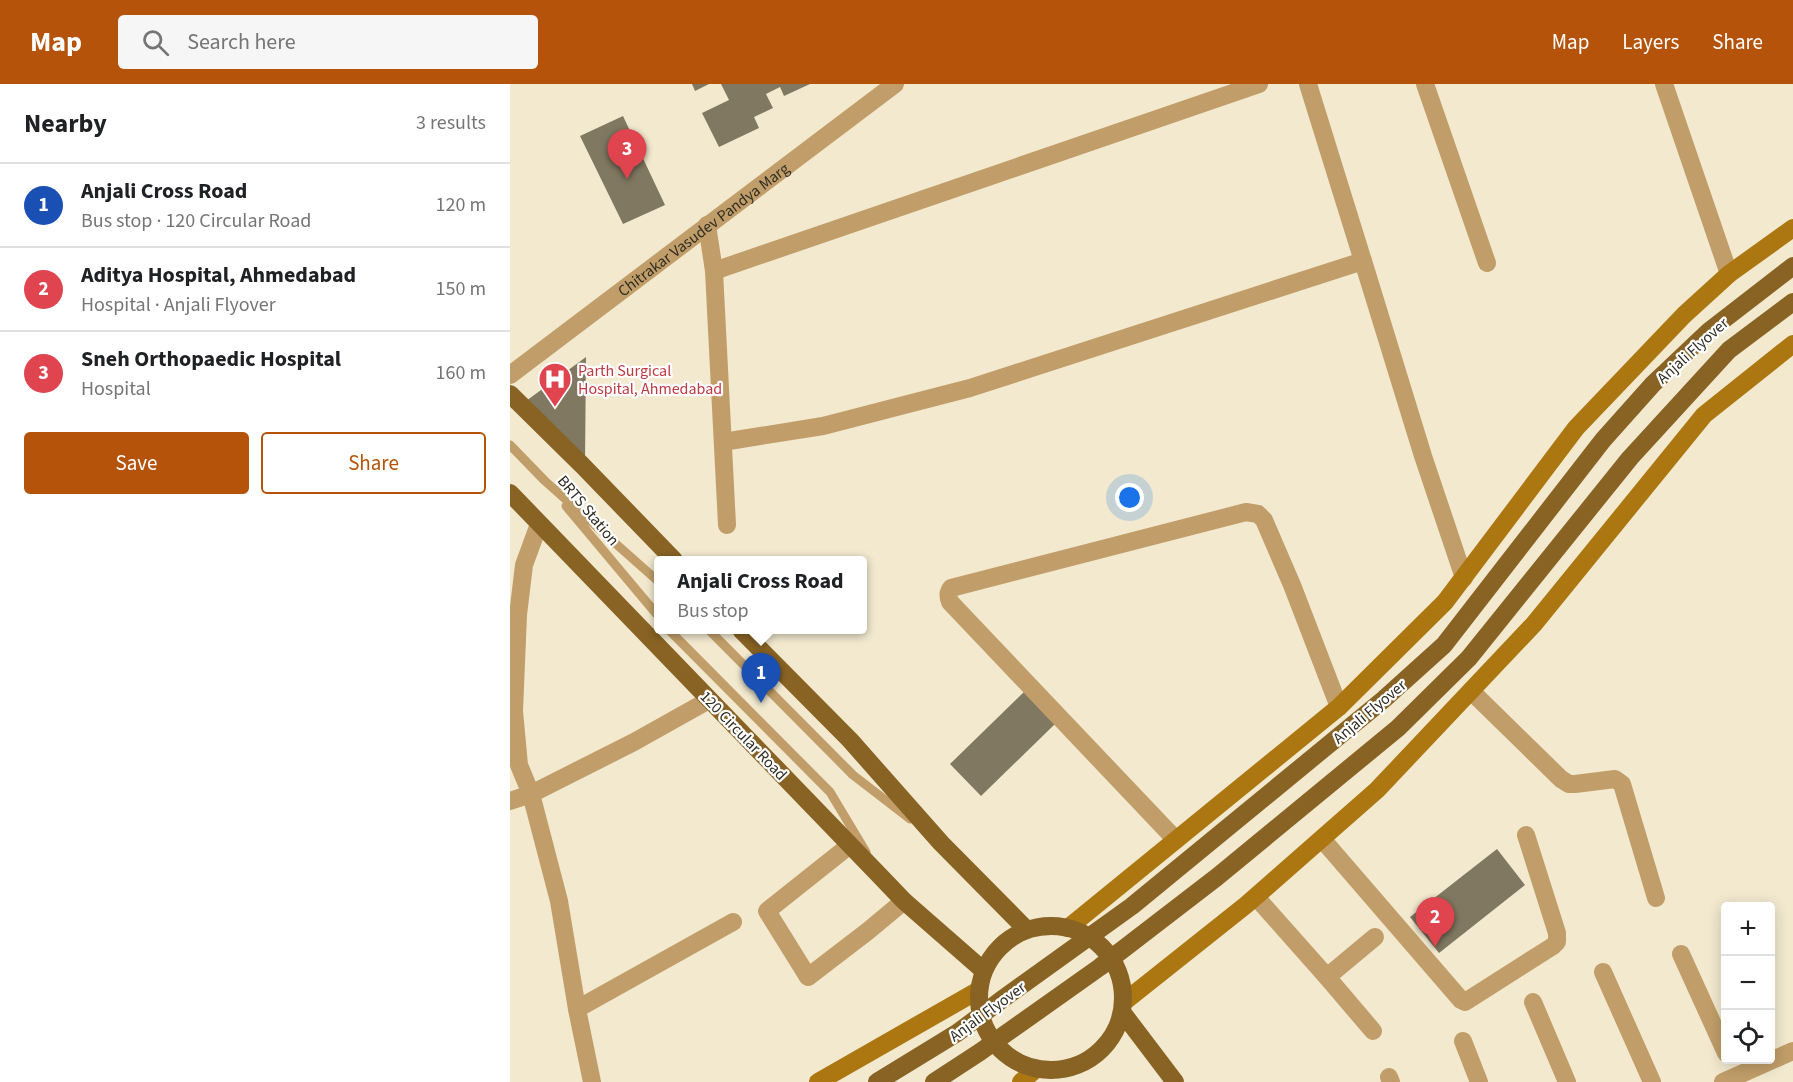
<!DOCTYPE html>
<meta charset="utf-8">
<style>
body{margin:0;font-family:"Source Sans 3",sans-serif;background:#f6f6f6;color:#202124}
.controls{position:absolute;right:18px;bottom:18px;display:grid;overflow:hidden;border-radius:6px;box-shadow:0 3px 15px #0003}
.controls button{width:54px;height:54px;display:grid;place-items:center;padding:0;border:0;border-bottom:2px solid #e0e0e0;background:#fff;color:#202124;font:30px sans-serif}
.you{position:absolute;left:620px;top:414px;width:21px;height:21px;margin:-15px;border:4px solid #fff;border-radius:50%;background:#1a73e8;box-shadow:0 0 0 9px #1a73e833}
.badge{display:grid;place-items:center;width:39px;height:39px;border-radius:50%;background:#b45309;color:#fff;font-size:20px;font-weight:700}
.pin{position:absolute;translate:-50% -50px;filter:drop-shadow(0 2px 3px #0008)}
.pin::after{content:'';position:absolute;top:32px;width:21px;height:18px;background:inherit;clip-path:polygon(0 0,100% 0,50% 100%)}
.popup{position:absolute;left:144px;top:472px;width:213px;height:78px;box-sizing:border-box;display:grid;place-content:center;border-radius:6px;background:#fff;filter:drop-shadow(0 2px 4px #0005);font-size:20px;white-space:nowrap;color:#757577}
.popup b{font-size:22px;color:#202124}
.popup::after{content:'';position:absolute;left:50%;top:100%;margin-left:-12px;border:12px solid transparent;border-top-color:#fff}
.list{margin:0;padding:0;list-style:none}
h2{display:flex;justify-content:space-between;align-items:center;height:78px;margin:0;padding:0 24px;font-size:26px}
h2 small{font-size:20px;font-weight:400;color:#757577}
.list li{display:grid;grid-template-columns:39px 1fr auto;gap:18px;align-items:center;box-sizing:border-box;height:84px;padding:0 24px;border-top:2px solid #e0e0e0}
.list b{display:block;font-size:22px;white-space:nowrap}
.list p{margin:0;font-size:20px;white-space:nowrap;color:#757577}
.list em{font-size:20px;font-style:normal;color:#757577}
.actions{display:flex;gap:12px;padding:18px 24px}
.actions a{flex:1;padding:14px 0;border:2px solid #b45309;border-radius:6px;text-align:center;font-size:21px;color:#b45309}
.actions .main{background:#b45309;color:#fff}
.icon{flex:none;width:33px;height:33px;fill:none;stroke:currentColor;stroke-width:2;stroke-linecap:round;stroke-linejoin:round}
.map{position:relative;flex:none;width:1283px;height:998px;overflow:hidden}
header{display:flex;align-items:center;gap:36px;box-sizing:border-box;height:84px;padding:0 30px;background:#b45309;color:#fff}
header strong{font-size:28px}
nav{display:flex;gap:33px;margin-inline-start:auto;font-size:21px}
.search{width:420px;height:54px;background:#f6f6f6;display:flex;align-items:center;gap:15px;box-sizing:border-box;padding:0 21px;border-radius:6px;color:#757577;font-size:22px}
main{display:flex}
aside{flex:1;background:#fff}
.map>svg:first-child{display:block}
</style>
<header>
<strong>Map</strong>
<div class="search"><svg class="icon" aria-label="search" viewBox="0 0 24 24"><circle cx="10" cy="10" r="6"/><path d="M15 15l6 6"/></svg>Search here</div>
<nav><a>Map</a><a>Layers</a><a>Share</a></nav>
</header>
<main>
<aside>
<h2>Nearby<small>3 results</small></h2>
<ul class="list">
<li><span class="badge" style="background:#1a4fb4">1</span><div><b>Anjali Cross Road</b><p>Bus stop · 120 Circular Road</p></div><em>120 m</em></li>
<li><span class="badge" style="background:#e0444e">2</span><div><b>Aditya Hospital, Ahmedabad</b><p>Hospital · Anjali Flyover</p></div><em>150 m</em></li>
<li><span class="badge" style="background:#e0444e">3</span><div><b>Sneh Orthopaedic Hospital</b><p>Hospital</p></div><em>160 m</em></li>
</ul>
<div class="actions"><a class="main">Save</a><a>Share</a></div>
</aside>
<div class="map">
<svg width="1283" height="998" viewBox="0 0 1283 998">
<rect width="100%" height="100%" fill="#f2e9cf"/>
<!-- building -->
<path fill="#807861" d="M 182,0 L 199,0 L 185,7 Z
M 211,0 L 300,0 L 274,12 L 270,3 L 256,10 L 263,24 L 244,33 L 249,44 L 209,63 L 192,29 L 219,16 Z
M 113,32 L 155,121 L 113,140 L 70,52 Z
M 76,273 L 75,379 L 16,317 Z
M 514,608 L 545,640 L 471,712 L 440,680 Z
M 987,765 L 1015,801 L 929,869 L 900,833 Z"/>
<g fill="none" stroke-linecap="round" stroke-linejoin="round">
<!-- lane -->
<path stroke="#c19e69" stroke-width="9" d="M 0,361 L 35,397 L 149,498
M 56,422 L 149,533
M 159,546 L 320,708 L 356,768
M 199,546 L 343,691 L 400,735"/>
<!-- street -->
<g stroke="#c19e69" stroke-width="18">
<path d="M 798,0 L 853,177"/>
<path d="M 915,0 L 977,179"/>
<path d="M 1154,0 L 1219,190"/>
<path d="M 197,141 L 204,187 L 749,0"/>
<path d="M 204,187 L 217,441"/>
<path id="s1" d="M 0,291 L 385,0"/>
<path d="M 213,358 L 313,342 L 460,304 L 853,177 L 913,372 L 954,494"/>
<path d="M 29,440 L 14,481 L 8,531 L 4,627 L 9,681 L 21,710 L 49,817 L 67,925 L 82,998"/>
<path d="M 961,607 L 1051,695 L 1059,700 L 1065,700 L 1105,695 L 1112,700 L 1146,814"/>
<path d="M 0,717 L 21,710 L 124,658 L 199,616"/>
<path d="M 812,755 L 951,916 L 955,918 L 1043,862 L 1047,858 L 1047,849 L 1016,751"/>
<path d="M 666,756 L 440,518 C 438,513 437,509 441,504 L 736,428 L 748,430 L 754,436 L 782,501 L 829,623"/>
<path d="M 340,761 L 257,827 L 298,893 L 358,847 L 394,817"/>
<path d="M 746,813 L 817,893 L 863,947"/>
<path d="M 1171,870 L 1216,969"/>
<path d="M 1093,888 L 1142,998"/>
<path d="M 817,893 L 865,853"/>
<path d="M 1023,918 L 1057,998"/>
<path d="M 67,925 L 223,838"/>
<path d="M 953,957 L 969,998"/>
<path d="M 879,993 L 881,998"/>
<path d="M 1213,998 L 1283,967"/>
</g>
<!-- secondary -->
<path stroke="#ac7711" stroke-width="18" d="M 558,844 L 829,623 L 935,518 L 1066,344 L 1174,231 L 1219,190 L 1283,144
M 614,918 L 736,821 L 867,706 L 1024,540 L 1194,331 L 1283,260
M 308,998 L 469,906
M 511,998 L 526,985"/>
<!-- primary -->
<path stroke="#896324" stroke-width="18" d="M 0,310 L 72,381 L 164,476
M 0,409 L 371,793 L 394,817 L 474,887
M 231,546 L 340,656 L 431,759 L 517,846
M469 914a72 72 0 1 1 144 0a72 72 0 1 1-144 0Z
M 612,928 L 665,998"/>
<!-- primary-bridge -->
<path stroke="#896324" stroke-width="18" d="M 367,998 L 447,949 L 494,914 L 622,822 L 873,616 L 934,561 L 1093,356 L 1143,300 L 1199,247 L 1283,182
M 424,998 L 470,968 L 590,883 L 707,793 L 888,644 L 959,574 L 1120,374 L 1219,266 L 1283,218"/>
</g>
<!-- icons -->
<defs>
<g id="hospital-pin" transform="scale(1.725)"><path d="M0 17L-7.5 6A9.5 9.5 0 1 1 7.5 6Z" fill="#e0444e" stroke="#fff"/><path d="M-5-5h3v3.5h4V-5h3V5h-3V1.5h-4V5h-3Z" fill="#fff"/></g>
</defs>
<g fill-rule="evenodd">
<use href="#hospital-pin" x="45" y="295"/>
</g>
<g text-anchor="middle" stroke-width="4.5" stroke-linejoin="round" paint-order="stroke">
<!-- street labels -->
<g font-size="16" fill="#2f2c22" stroke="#fff">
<text dy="6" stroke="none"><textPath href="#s1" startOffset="242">Chitrakar Vasudev Pandya Marg</textPath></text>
<text transform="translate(1182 266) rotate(-42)" y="6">Anjali Flyover</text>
<text transform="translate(79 426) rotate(50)" y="6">BRTS Station</text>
<text transform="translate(859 627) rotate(-40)" y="6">Anjali Flyover</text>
<text transform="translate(234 651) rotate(46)" y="6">120 Circular Road</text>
<text transform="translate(477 927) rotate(-36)" y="6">Anjali Flyover</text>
</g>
<!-- health labels -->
<g font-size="16" fill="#be3a42" stroke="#fff" text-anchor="start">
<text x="68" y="292">Parth Surgical<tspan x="68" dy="18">Hospital, Ahmedabad</tspan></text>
</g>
</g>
</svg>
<div class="controls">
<button>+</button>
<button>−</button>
<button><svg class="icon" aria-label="locate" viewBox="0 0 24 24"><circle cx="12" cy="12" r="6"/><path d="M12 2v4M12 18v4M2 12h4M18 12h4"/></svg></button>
</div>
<div class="you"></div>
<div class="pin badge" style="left:251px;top:619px;background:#1a4fb4">1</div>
<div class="popup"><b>Anjali Cross Road</b>Bus stop</div>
<div class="pin badge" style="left:925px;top:863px;background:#e0444e">2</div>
<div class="pin badge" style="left:117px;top:95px;background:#e0444e">3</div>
</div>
</main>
